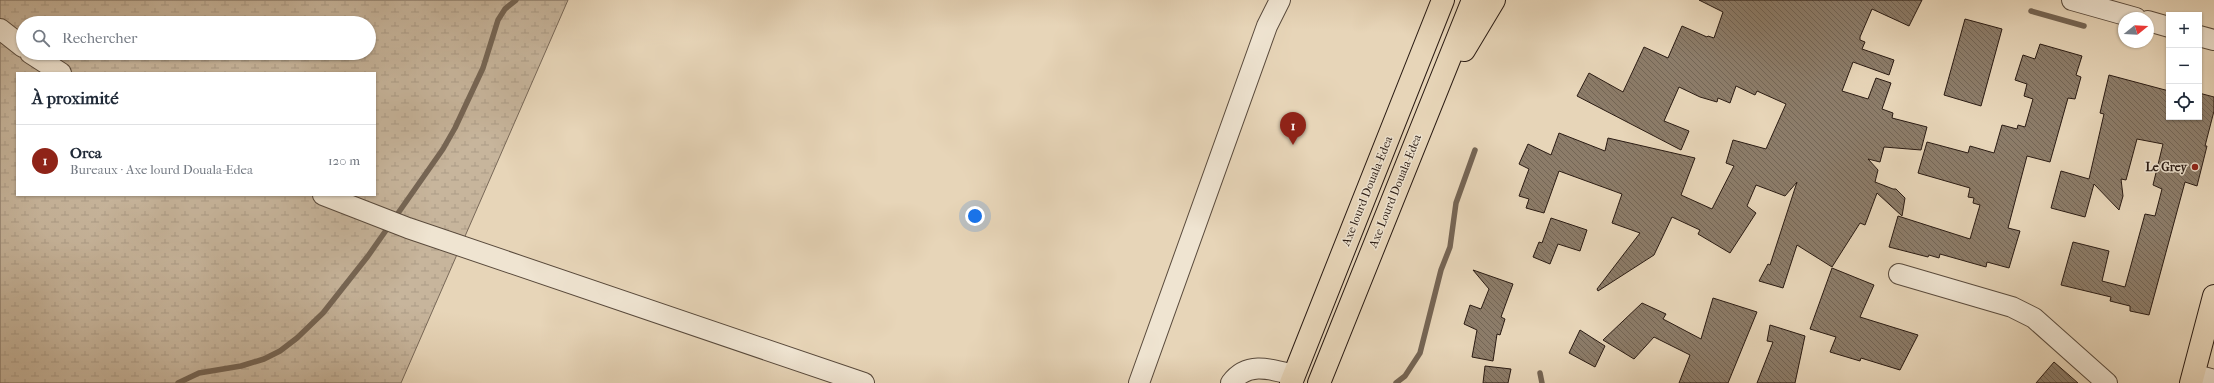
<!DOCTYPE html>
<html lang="fr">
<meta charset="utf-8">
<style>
body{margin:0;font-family:"IM FELL French Canon",serif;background:#f6f6f7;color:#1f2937}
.controls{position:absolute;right:12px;top:12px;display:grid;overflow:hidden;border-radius:0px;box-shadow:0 1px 3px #0004}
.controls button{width:36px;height:36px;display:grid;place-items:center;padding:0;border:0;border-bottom:1px solid #e0e1e3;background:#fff;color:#1f2937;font:20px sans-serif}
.compass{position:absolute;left:2118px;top:12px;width:36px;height:36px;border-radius:50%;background:#fff;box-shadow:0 1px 3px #0004;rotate:72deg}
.you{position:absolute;left:975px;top:216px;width:14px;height:14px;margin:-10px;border:3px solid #fff;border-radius:50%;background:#1a73e8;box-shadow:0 0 0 6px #1a73e833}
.badge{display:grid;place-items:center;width:26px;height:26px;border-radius:50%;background:#8f2418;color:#fff;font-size:13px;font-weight:700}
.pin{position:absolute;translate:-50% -33px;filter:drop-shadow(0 1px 2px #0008)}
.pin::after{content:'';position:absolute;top:21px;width:14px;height:12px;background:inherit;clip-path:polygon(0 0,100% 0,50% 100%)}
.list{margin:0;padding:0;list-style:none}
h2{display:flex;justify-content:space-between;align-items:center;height:52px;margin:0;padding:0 16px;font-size:17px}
h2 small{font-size:13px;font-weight:400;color:#747a83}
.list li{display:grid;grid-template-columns:26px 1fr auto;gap:12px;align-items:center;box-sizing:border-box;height:72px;padding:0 16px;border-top:1px solid #e0e1e3}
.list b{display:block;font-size:15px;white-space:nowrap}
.list p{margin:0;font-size:13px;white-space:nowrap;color:#747a83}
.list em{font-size:13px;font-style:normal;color:#747a83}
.icon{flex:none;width:22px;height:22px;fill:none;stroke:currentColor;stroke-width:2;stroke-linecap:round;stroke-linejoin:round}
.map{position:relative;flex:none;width:2214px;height:383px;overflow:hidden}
.search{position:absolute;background:#fff;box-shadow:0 1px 3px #0004;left:16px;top:16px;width:360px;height:44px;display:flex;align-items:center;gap:10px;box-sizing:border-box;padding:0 14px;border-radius:22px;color:#747a83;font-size:15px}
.panel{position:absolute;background:#fff;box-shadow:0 1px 3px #0004;left:16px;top:72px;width:360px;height:124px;border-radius:0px}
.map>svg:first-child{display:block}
</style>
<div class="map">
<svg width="2214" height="383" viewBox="0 0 2214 383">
<defs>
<pattern id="wetland-marsh" width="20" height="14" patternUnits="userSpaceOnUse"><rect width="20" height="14" fill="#c7b59c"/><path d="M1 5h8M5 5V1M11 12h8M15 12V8" fill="none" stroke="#ab9b86"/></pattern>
<pattern id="building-back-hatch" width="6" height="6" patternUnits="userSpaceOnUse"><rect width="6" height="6" fill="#8c7c69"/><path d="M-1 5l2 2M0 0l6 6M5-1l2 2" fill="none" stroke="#736555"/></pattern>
</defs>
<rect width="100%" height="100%" fill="#e7d5b8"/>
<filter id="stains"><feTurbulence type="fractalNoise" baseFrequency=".005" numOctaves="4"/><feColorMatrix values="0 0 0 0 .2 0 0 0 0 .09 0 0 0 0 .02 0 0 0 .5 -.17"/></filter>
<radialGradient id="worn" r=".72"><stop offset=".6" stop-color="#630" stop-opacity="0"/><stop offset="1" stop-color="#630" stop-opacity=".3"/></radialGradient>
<!-- wetland -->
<path fill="url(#wetland-marsh)" stroke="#786858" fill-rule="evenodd" d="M 0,0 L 568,0 L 401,383 L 0,383 ZM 23,23 L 369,23 L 369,53 L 23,53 ZM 17,73 L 375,73 L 375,195 L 17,195 Z"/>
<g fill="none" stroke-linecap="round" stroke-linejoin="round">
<!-- stream -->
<path stroke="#756554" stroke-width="5.5" d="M 2031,11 L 2084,26
M 1540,373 L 1542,383
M 178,383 L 199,373 L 241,366 L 264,359 L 280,351 L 297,338 L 323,313 L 368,256 L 443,149 L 455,128 L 483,68 L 498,20 L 505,9 L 516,0
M 1396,383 L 1405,376 L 1420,353 L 1441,270 L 1450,247 L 1456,203 L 1475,150"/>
</g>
<!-- building -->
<path fill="url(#building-back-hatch)" stroke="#2a1b13" d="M 1699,0 L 1922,0 L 1909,26 L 1872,9 L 1860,37 L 1860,40 L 1865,42 L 1862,49 L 1894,60 L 1889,75 L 1853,62 L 1842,91 L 1868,99 L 1876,78 L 1891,83 L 1882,109 L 1893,113 L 1892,118 L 1927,127 L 1921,150 L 1884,147 L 1880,162 L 1868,159 L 1878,170 L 1875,182 L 1893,189 L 1896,189 L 1905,198 L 1902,216 L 1877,193 L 1865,225 L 1860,223 L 1832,267 L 1797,245 L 1783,288 L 1759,281 L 1768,264 L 1770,265 L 1797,182 L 1785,196 L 1756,185 L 1747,206 L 1756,213 L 1730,253 L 1698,234 L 1700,230 L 1672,217 L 1654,255 L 1598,291 L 1597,289 L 1640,233 L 1612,223 L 1622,194 L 1559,171 L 1544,213 L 1526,208 L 1529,199 L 1519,196 L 1529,169 L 1519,164 L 1528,144 L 1551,155 L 1559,133 L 1605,151 L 1608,138 L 1695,158 L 1681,195 L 1712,209 L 1734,166 L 1726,163 L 1733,140 L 1766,149 L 1786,104 L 1757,91 L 1755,95 L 1736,86 L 1730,103 L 1718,98 L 1717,102 L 1700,97 L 1679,87 L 1664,121 L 1689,131 L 1681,150 L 1577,96 L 1589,73 L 1623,92 L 1644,47 L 1668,58 L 1682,26 L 1707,37 L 1708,36 L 1714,38 L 1723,12 Z
M 1965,19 L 2002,29 L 1981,106 L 1944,95 Z
M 2040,44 L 2082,56 L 2076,75 L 2081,77 L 2075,99 L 2068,98 L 2050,162 L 2027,156 L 2008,228 L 2020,231 L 2009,268 L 1987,262 L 1986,267 L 1940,254 L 1939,258 L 1929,255 L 1928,257 L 1889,247 L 1898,216 L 1970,239 L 1980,205 L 1973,203 L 1974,198 L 1968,197 L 1970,188 L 1918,173 L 1927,142 L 1968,153 L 1970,146 L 1994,153 L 2002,125 L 2017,129 L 2018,125 L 2025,127 L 2033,99 L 2024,96 L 2027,84 L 2015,80 L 2023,55 L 2035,59 Z
M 2109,75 L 2169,91 L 2169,117 L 2199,117 L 2199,93 L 2214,97 L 2214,111 L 2205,146 L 2207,146 L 2197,186 L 2185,182 L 2149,315 L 2130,311 L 2130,306 L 2110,301 L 2111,297 L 2061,285 L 2073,242 L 2109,251 L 2102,281 L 2125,287 L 2145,214 L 2155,216 L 2162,189 L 2153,185 L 2163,144 L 2137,139 L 2126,180 L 2121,179 L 2123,196 L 2119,210 L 2094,184 L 2085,217 L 2051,208 L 2061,171 L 2089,179 L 2104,114 L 2100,113 Z
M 1551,218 L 1587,230 L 1580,251 L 1558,244 L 1550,264 L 1533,257 L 1539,242 L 1542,243 Z
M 1832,268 L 1874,285 L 1860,317 L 1918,335 L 1900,370 L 1861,358 L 1860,361 L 1830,352 L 1836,337 L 1810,329 Z
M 1473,270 L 1513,284 L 1501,317 L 1505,319 L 1500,335 L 1497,334 L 1493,361 L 1472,357 L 1477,330 L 1464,324 L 1470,305 L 1481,309 L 1489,289 Z
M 1713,298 L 1757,312 L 1728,383 L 1679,383 L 1690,355 L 1654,337 L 1634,359 L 1603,340 L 1642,303 L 1666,314 L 1663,319 L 1701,339 Z
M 1770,325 L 1805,336 L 1795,383 L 1757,383 L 1773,342 L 1767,341 Z
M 1580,330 L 1605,346 L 1595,367 L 1569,353 Z
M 2054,362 L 2078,383 L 2036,383 Z
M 1485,366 L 1511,369 L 1508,383 L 1483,383 Z"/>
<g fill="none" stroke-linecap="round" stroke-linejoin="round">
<!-- minor casing -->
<g stroke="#594a3c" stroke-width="22">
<path id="minor" d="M 2072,0 L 2136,18
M 2148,21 L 2169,27
M 0,29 L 23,47
M 2199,36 L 2214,40
M 30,53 L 61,73
M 323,195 L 408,228 L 864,383
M 1899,274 L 2012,307 L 2034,318 L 2107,383
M 2193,374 L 2214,380
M 1139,383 L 1267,26 L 1280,0
M 1231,383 C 1247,361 1271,369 1294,375"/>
</g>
<!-- major casing -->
<g stroke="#2a1b13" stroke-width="24">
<path id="major" d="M 2191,383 L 2214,296"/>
</g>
<!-- highway casing -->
<g stroke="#2a1b13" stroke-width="24">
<path id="highway" d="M 1464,50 L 1494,0
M 1291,383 L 1443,0
M 1319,383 L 1473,0"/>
</g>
<!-- minor -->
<use href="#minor" stroke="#efe4d1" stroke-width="20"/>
<!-- major -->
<use href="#major" stroke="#e7d5b8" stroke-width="22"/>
<!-- highway -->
<use href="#highway" stroke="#e7d5b8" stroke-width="22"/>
</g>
<!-- markers -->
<circle fill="#8f2418" stroke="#efe4d1" stroke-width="1.5" cx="2195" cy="167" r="4"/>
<g text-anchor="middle" stroke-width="3" stroke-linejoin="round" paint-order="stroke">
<!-- poi labels -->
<g font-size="12" font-weight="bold" fill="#2a1b13" stroke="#efe4d1" text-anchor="end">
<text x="2187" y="171">Le Grey</text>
</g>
<!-- street labels -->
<g font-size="12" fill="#2a1b13" stroke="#efe4d1">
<text transform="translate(1367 191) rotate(-68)" y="4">Axe lourd Douala-Edea</text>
<text transform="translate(1395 191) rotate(-68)" y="4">Axe Lourd Douala-Edea</text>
</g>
</g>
<rect width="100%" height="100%" filter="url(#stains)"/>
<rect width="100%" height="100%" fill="url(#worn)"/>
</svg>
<div class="controls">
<button>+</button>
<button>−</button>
<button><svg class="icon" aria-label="locate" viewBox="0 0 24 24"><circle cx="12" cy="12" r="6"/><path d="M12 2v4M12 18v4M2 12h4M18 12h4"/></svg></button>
</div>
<svg class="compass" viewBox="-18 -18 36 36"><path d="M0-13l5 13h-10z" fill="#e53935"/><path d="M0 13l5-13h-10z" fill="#747a83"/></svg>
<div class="you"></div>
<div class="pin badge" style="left:1293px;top:145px">1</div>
<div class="search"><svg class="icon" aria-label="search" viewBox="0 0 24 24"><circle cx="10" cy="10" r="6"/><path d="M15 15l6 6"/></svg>Rechercher</div>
<section class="panel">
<h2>À proximité<small></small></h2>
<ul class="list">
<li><span class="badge">1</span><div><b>Orca</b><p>Bureaux · Axe lourd Douala-Edea</p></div><em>120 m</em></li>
</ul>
</section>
</div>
